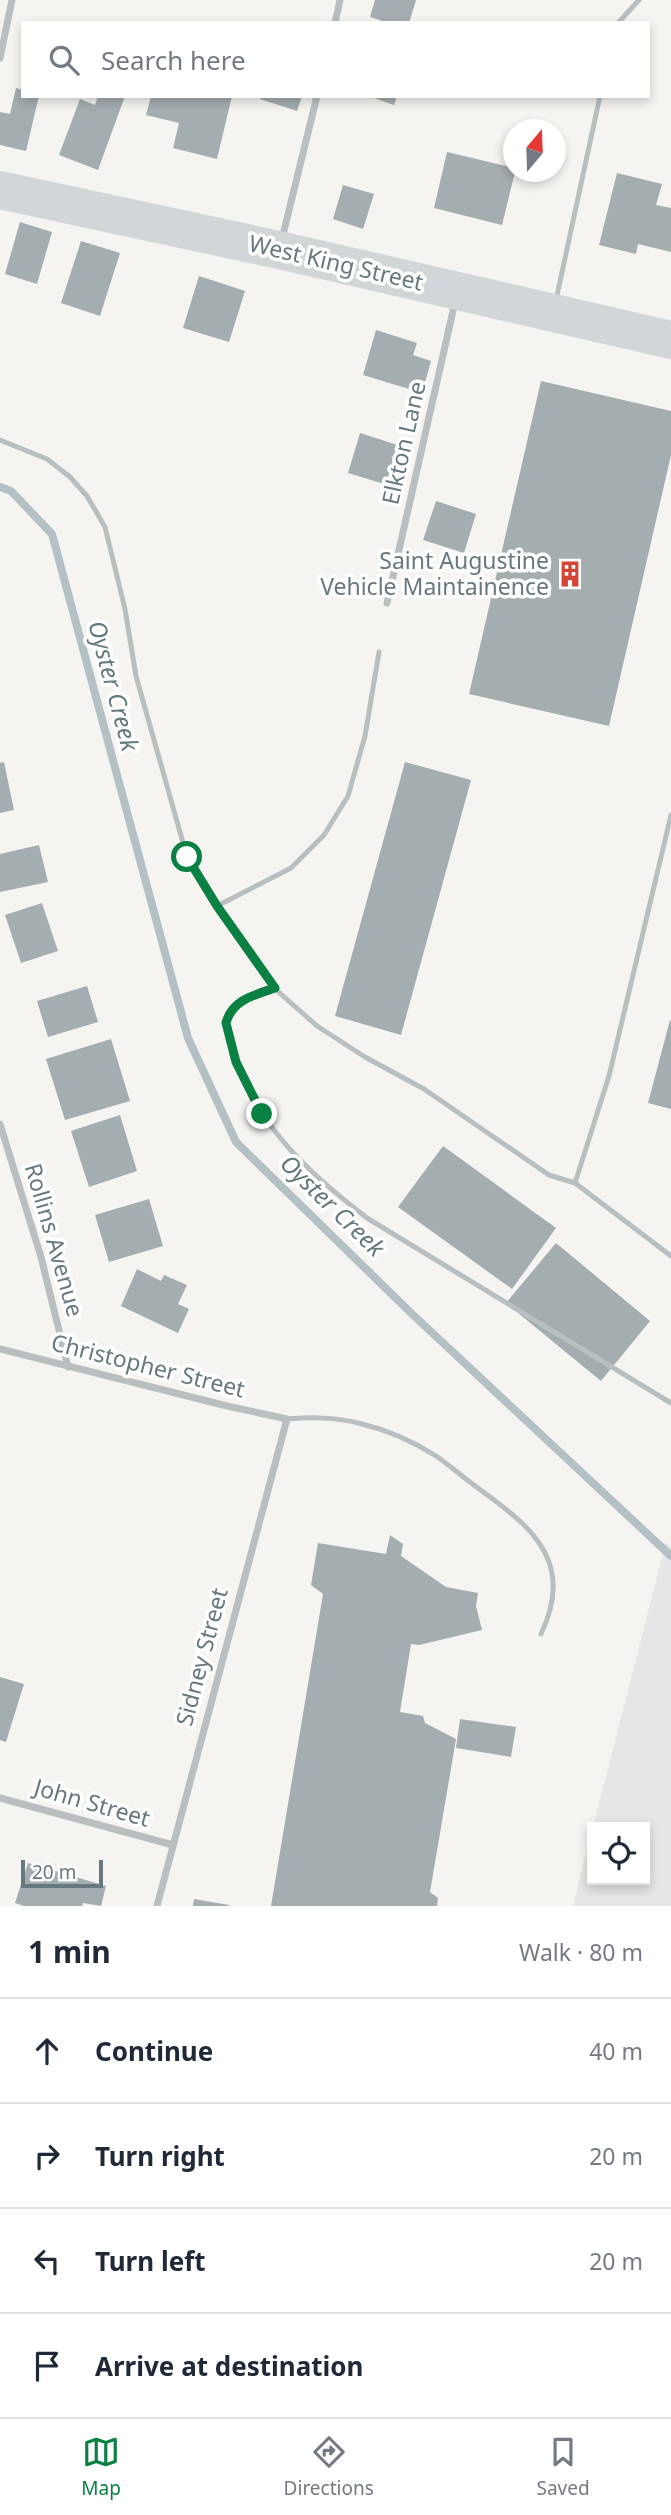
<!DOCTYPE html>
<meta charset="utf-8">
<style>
body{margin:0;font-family:"Noto Sans",sans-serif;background:#f6f6f7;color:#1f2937}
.controls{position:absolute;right:21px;bottom:21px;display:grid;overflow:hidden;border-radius:0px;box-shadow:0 4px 10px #0003}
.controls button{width:63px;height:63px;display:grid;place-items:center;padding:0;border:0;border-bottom:2px solid #e0e1e3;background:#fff;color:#1f2937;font:35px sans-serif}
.compass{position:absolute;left:503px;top:119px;width:63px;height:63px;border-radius:50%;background:#fff;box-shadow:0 4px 10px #0003;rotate:19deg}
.scale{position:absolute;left:21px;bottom:18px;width:82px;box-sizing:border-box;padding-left:7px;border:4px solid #667880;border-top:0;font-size:19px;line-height:24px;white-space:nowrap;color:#667880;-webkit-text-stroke:5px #fff;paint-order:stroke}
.stop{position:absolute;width:21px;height:21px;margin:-16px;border:5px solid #0b8043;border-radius:50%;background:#fff}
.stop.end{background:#0b8043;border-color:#fff;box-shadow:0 2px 7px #0008}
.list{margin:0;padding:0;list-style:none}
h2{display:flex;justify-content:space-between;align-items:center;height:91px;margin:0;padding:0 28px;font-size:30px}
h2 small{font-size:23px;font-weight:400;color:#747a83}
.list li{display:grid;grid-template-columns:46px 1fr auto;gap:21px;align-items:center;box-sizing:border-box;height:105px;padding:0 28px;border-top:2px solid #e0e1e3}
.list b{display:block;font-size:26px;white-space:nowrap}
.list em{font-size:23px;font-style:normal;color:#747a83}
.icon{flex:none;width:38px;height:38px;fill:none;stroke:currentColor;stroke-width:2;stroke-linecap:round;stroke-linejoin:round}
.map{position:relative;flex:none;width:671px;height:1906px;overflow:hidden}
.search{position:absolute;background:#fff;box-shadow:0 4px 10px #0003;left:21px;right:21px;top:21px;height:77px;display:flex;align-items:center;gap:18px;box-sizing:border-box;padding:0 24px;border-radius:0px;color:#747a83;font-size:26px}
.sheet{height:511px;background:#fff}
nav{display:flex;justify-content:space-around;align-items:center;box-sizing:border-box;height:98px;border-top:2px solid #e0e1e3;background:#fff;font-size:19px;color:#747a83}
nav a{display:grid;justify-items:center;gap:4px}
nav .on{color:#0b8043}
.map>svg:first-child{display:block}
</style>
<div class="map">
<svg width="671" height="1906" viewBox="0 0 671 1906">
<rect width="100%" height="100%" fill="#f5f4f1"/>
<!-- built -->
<path fill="#e5e6e5" d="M 666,1542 L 671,1547 L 671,1906 L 573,1906 L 592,1829 L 592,1880 L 645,1880 L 645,1827 L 593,1827 Z"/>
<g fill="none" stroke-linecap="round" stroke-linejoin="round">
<!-- stream -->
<path stroke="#b4c1c4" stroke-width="8" d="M 0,487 L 11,491 L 52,534 L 188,1038 L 236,1142 L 410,1312 L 671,1556"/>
</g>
<!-- building -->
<path fill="#a4adb0" d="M 375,0 L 416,0 L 409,23 L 389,23 L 370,17 Z
M 16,88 L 23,90 L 23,96 L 39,96 L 26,151 L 0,145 L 0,112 L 10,114 Z
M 98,96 L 125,96 L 98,170 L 59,155 L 80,99 L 95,105 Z
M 151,96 L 232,96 L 217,159 L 173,148 L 179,123 L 146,115 Z
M 261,96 L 302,96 L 297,111 L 260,99 Z
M 368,96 L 397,96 L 394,105 Z
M 447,152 L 514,168 L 515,172 L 502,225 L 434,208 Z
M 617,173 L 662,184 L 656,205 L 671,208 L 671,252 L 638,244 L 636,254 L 599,245 Z
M 343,185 L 374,194 L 363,229 L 333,219 Z
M 20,222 L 52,232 L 37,284 L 5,274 Z
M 81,241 L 120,253 L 100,316 L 61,303 Z
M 199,276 L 245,291 L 229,342 L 183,328 Z
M 376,330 L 417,343 L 413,355 L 431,361 L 422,393 L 363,375 Z
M 541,381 L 671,411 L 671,455 L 609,726 L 469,694 Z
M 360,433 L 407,448 L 394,487 L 348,473 Z
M 436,501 L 476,514 L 464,553 L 423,540 Z
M 4,762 L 14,810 L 0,813 L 0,763 Z
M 405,762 L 471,780 L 401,1035 L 335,1016 Z
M 39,845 L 48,882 L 0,892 L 0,854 Z
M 42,903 L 58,951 L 21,963 L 5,915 Z
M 87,986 L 98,1022 L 48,1037 L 37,1001 Z
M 670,1020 L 671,1021 L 671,1109 L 648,1103 Z
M 111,1039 L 130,1101 L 65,1120 L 46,1059 Z
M 120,1115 L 137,1171 L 89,1187 L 71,1131 Z
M 443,1146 L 556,1228 L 512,1289 L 398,1207 Z
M 149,1199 L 163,1246 L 109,1262 L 95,1215 Z
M 556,1243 L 650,1321 L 601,1381 L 506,1303 Z
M 137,1269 L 161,1281 L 164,1275 L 187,1285 L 178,1304 L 189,1309 L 178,1333 L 121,1306 Z
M 390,1535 L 403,1544 L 401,1556 L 446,1587 L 478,1593 L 476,1606 L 482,1630 L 419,1645 L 411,1644 L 400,1712 L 423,1716 L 425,1723 L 456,1739 L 430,1892 L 438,1898 L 437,1906 L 271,1906 L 323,1594 L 311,1585 L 318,1543 L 386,1554 Z
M 0,1677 L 24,1684 L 6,1742 L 0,1740 Z
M 460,1719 L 516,1727 L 511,1757 L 456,1748 Z
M 28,1863 L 106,1886 L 101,1906 L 83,1903 L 82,1906 L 24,1906 L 15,1903 Z
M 194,1899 L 229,1905 L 229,1906 L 193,1906 Z"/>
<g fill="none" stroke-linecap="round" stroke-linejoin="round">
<!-- lane -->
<path stroke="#b9bfc1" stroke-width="5" d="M 618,23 L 639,0
M 556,300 L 600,96
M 0,440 L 47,459 L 70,477 L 87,496 L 105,527 L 125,609 L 136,676 L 187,857 L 217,906 L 274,988 L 317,1026 L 365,1057 L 424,1089 L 549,1175 L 575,1183 L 671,1256
M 217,906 L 291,868 L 324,835 L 348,796 L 365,736 L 379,652
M 274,988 C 261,993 240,997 231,1009 C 222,1022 228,1035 232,1049 C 256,1125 306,1171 367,1218 L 671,1403
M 575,1183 L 609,1076 L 671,815
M 287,1419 C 313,1417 336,1417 362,1424 C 387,1430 414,1442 436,1456 C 448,1464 459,1474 470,1482 C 498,1504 536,1526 549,1562 C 558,1587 552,1611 541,1634"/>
<!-- street -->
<path stroke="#b9bfc1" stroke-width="7" d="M 335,23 L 340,0
M 0,58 L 12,0
M 282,239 L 317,96
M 387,603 L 455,302
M 0,1124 L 41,1257 L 68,1367
M 0,1349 L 227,1406 L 287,1419 L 157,1906
M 0,1798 L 173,1845"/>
<!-- primary -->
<path stroke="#d1d6d9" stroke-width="38" d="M 0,190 L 279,250 L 671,340"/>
</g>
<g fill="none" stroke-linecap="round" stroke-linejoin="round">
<!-- route -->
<path stroke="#0b8043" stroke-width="9" d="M 187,857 L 217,906 L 275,988 C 254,995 232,1000 226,1023 L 236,1062 L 262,1114"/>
</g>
<!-- icons -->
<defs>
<g id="building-bare" transform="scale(2.1)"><path d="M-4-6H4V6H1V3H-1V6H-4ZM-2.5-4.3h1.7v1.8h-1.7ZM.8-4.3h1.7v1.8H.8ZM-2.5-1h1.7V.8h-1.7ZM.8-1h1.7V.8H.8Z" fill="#d34534" stroke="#fff" stroke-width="2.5" paint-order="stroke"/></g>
</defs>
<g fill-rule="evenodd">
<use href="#building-bare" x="570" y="574"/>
</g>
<g text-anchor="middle" stroke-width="7" stroke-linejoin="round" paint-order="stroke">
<!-- street labels -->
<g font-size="23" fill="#667880" stroke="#fff">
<text transform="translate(336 263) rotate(13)" y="8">West King Street</text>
<text transform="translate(404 443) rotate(-77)" y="8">Elkton Lane</text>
<text transform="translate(54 1240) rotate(74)" y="8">Rollins Avenue</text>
<text transform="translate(148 1366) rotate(14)" y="8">Christopher Street</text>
<text transform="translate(202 1657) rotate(-75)" y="8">Sidney Street</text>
<text transform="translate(92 1803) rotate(16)" y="8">John Street</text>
</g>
<!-- poi labels -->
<g font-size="23" fill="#667880" stroke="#fff" text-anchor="end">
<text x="549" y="569">Saint Augustine<tspan x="549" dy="26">Vehicle Maintainence</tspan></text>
</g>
<!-- water labels -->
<g font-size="24" font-style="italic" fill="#62797d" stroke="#fff">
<text transform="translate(113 686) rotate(75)" y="8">Oyster Creek</text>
<text transform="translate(332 1206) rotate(44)" y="8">Oyster Creek</text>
</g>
</g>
</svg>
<div class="controls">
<button><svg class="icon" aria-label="locate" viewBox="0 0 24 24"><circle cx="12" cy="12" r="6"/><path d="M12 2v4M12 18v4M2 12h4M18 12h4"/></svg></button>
</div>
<svg class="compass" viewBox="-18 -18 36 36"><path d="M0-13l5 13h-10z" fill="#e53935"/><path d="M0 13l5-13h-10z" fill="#747a83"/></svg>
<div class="scale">20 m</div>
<div class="stop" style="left:187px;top:857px"></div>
<div class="stop end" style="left:262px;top:1114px"></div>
<div class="search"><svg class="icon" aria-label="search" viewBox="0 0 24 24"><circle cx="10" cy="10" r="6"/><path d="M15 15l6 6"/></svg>Search here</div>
</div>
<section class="sheet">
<h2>1 min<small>Walk · 80 m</small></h2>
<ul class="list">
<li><svg class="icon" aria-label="ahead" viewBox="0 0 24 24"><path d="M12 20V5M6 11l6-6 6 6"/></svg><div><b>Continue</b></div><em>40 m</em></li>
<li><svg class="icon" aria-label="right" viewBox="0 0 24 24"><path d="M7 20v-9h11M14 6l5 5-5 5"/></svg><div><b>Turn right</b></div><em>20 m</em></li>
<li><svg class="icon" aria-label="left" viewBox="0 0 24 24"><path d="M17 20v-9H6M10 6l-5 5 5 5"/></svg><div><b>Turn left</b></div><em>20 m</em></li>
<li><svg class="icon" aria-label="arrive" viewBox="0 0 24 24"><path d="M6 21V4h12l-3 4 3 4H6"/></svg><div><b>Arrive at destination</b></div></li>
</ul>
</section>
<nav>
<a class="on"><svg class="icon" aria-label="map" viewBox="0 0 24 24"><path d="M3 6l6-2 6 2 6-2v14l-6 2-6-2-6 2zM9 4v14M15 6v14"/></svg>Map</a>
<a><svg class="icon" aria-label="directions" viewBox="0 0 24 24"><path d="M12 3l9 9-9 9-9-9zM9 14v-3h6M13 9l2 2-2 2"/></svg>Directions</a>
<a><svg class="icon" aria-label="saved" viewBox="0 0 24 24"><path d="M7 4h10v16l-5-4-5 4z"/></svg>Saved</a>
</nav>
